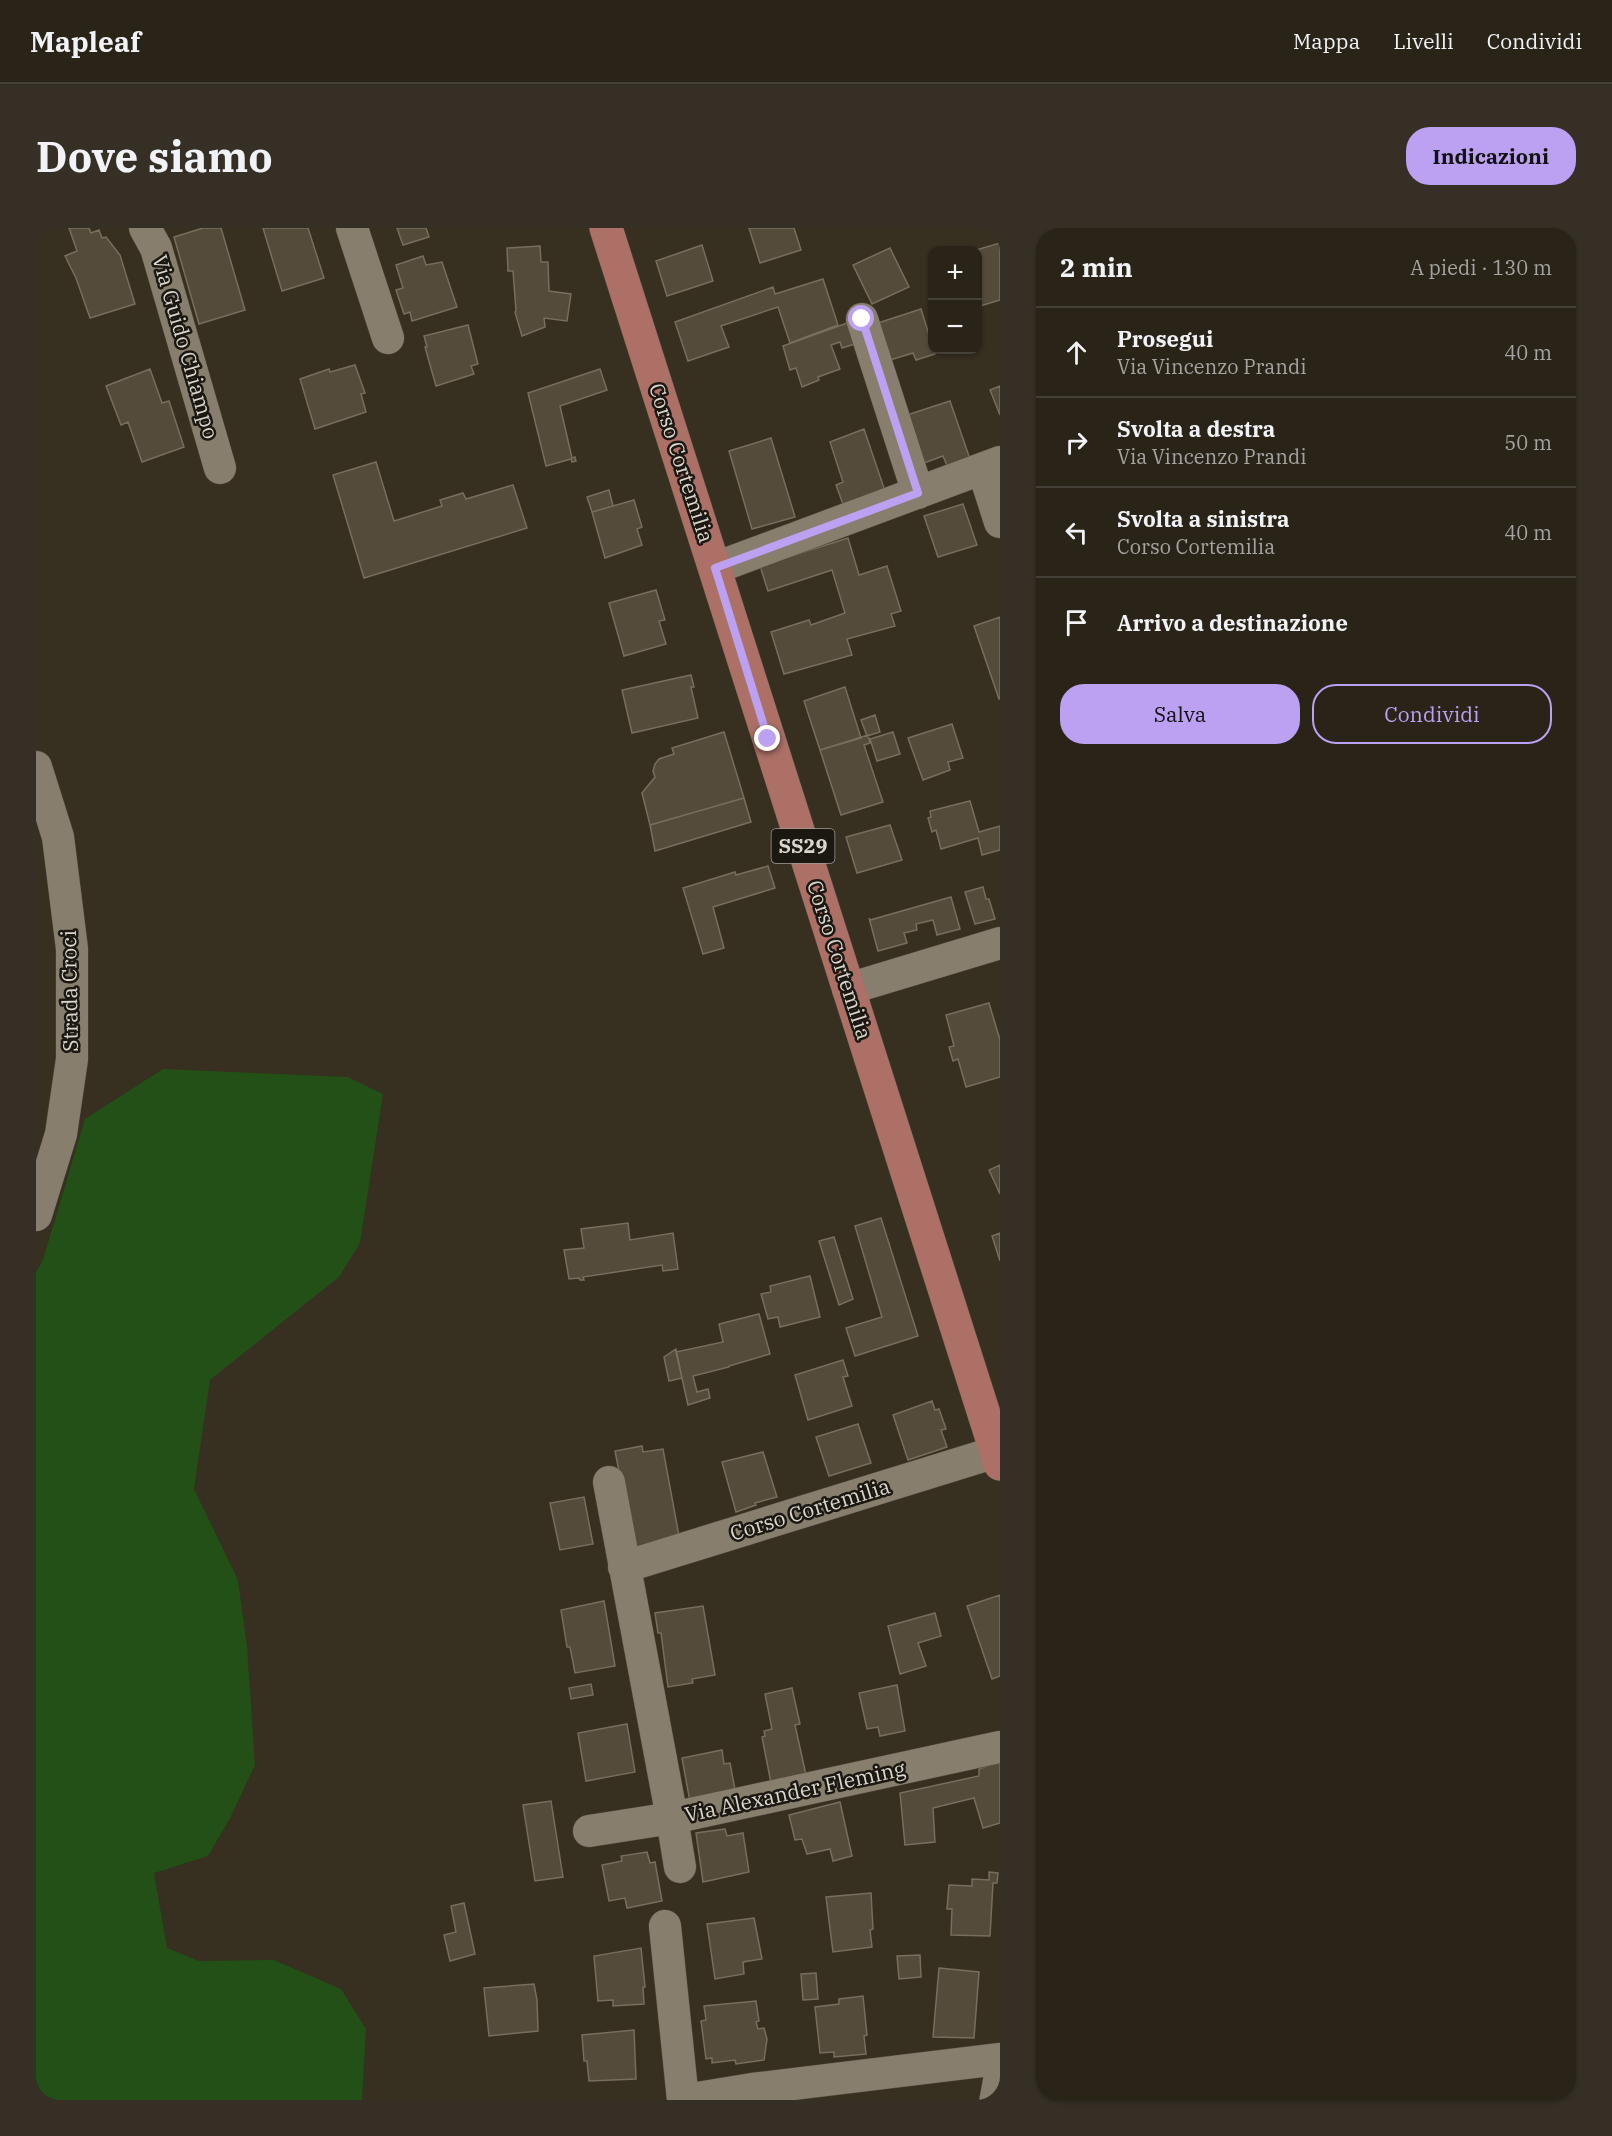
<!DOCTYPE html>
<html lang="it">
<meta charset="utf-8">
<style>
body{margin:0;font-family:"IBM Plex Serif",serif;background:#352f25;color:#f1f3f6}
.controls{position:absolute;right:18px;top:18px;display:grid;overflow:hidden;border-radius:12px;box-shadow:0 2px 4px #0004}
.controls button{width:54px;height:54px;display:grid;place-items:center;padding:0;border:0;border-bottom:2px solid #454037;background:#292318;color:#f1f3f6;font:30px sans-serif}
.stop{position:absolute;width:18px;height:18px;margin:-14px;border:4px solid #bca0f2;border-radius:50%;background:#fff}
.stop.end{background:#bca0f2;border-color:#fff;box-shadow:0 2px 6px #0008}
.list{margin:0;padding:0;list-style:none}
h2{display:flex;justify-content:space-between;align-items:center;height:78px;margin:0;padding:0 24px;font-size:26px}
h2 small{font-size:20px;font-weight:400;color:#a5a4a2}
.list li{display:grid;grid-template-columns:39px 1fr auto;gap:18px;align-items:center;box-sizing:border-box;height:90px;padding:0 24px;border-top:2px solid #454037}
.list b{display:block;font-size:22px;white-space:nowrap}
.list p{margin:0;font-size:20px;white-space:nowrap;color:#a5a4a2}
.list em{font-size:20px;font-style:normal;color:#a5a4a2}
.actions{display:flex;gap:12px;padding:18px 24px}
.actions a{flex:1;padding:14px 0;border:2px solid #bca0f2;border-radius:24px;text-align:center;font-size:21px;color:#bca0f2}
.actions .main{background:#bca0f2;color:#111}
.icon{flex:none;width:33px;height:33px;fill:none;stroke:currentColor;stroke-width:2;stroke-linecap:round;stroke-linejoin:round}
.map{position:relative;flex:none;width:964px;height:1872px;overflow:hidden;border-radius:24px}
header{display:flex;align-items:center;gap:36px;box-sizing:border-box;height:84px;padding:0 30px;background:#292318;border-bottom:2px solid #454037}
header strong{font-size:28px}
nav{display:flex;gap:33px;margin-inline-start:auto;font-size:21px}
.intro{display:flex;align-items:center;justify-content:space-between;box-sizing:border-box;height:144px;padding:0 36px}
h1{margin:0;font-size:42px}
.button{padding:15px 27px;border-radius:24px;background:#bca0f2;color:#111;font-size:21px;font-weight:700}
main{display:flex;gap:36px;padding:0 36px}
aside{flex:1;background:#292318;border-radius:24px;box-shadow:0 2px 4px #0004}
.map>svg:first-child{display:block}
</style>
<header>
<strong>Mapleaf</strong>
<nav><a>Mappa</a><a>Livelli</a><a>Condividi</a></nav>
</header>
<div class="intro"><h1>Dove siamo</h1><a class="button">Indicazioni</a></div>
<main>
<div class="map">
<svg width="964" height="1872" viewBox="0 0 964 1872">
<rect width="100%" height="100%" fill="#372f20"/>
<!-- green -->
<path fill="#225016" d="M 127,841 L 312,849 L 347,866 L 324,1015 L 303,1049 L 174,1152 L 158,1261 L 202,1352 L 211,1419 L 219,1537 L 194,1590 L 172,1628 L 118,1645 L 131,1720 L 163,1733 L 238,1732 L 305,1761 L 330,1801 L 326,1872 L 0,1872 L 0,1044 L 7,1032 L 49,891 Z"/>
<!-- building -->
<path fill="#544b3b" stroke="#776e5d" stroke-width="1.5" d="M 33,0 L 53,0 L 55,5 L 63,2 L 66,10 L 70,9 L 84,27 L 99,76 L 54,90 L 40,50 L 29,28 L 41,23 Z
M 167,0 L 185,0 L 209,82 L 163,96 L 138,9 Z
M 227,0 L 272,0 L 288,50 L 246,63 Z
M 361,0 L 390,0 L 393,9 L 367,17 Z
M 713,0 L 758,0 L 765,22 L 724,35 Z
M 964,15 L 964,72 L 944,78 L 942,69 L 940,22 Z
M 666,17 L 677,53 L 631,68 L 620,33 Z
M 504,18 L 505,34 L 512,34 L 513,63 L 535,66 L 531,93 L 508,90 L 509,99 L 486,108 L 479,84 L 480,83 L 477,43 L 472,43 L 471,20 Z
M 854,20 L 873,59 L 836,76 L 817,37 Z
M 387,28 L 390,37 L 406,34 L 421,79 L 376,93 L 374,84 L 368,86 L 360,62 L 367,60 L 360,37 Z
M 787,51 L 802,97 L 754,115 L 742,79 L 685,98 L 693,119 L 652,133 L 639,94 L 737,59 L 739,66 Z
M 885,81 L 899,126 L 880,132 L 877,125 L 854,132 L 842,95 Z
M 814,94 L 819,116 L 806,120 L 804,114 L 795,117 L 804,141 L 782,149 L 783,152 L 766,159 L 760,140 L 754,142 L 747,118 Z
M 432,97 L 442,136 L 435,138 L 438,146 L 400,158 L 389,119 L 391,119 L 388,108 Z
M 319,137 L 329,165 L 325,166 L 330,184 L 279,201 L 264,151 L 293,141 L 294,144 Z
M 114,141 L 126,175 L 133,173 L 148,219 L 106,234 L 92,194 L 85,197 L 70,158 Z
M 564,141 L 571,162 L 524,178 L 536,230 L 539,229 L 540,233 L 536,234 L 535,231 L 510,238 L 492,165 Z
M 964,158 L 964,187 L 954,162 Z
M 914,173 L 934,231 L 912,240 L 907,228 L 888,235 L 871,187 Z
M 828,201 L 849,263 L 808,279 L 800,257 L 807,254 L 794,214 Z
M 735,210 L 759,289 L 716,301 L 693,223 Z
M 340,234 L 358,293 L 406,278 L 404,272 L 427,265 L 430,271 L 477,257 L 491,300 L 328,350 L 297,247 Z
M 573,262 L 577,278 L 556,284 L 551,269 Z
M 598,272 L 606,299 L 601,301 L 606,317 L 569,330 L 556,284 Z
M 927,276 L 941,317 L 902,329 L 888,288 Z
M 812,310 L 823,347 L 851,338 L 865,383 L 855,386 L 859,398 L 811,411 L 816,427 L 748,446 L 735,404 L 773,392 L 775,397 L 809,385 L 796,342 L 732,363 L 724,338 Z
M 620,362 L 629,392 L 623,393 L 630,416 L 588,428 L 573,375 Z
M 964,389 L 964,470 L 963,471 L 938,398 Z
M 655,447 L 658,459 L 655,459 L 662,490 L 596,505 L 586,462 Z
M 809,459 L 825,510 L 784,522 L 768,473 Z
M 839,487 L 844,504 L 831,508 L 825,492 Z
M 916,496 L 927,530 L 912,534 L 914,542 L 887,552 L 872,510 Z
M 688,504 L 708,570 L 614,597 L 606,565 L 619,549 L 617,543 L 619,536 L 623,531 L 638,526 L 636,520 Z
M 857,504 L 864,526 L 841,533 L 834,511 Z
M 832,507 L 834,515 L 828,517 L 847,574 L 805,587 L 784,522 Z
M 708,570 L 715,594 L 619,623 L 614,597 Z
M 934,573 L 943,604 L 964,598 L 964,622 L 946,627 L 942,610 L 905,621 L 900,602 L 896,604 L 892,590 L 895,589 L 894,583 Z
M 854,597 L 866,632 L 821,645 L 810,609 Z
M 732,638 L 739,660 L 677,679 L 688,720 L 667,726 L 647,660 L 699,644 L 700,647 Z
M 947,659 L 950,671 L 953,671 L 959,691 L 939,696 L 929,664 Z
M 915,669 L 924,701 L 901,707 L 897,692 L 880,696 L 881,702 L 868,705 L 871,715 L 842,723 L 833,690 L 834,692 Z
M 953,775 L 964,812 L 964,849 L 930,859 L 922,831 L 917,833 L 913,819 L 918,818 L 910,787 Z
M 964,937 L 964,966 L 953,942 Z
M 845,990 L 882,1108 L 819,1128 L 810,1100 L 846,1089 L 819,998 Z
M 592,995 L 594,1012 L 637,1005 L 642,1041 L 627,1043 L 626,1037 L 547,1049 L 548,1052 L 544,1052 L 543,1050 L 533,1051 L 528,1022 L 548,1020 L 545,1001 Z
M 964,1005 L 964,1033 L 956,1008 Z
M 798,1009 L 817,1071 L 803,1077 L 783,1013 Z
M 774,1048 L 784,1089 L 744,1099 L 742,1089 L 732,1091 L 725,1066 L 735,1064 L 734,1058 Z
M 723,1086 L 734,1126 L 693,1138 L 693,1139 L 657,1148 L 661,1164 L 672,1161 L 674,1170 L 652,1177 L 640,1124 L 687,1114 L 683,1096 Z
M 640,1121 L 646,1150 L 633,1153 L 628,1129 Z
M 807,1132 L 812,1148 L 807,1149 L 816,1178 L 772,1192 L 759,1147 Z
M 896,1173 L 899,1182 L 903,1181 L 910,1201 L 905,1202 L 911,1219 L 872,1232 L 857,1187 Z
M 822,1196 L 835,1235 L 793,1248 L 780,1209 Z
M 606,1218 L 607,1224 L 627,1221 L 643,1308 L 599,1324 L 579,1223 Z
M 727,1224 L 741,1269 L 719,1275 L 720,1277 L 700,1284 L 686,1234 Z
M 548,1269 L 557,1316 L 524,1322 L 514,1275 Z
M 964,1367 L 964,1448 L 956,1451 L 931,1378 Z
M 568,1373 L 579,1438 L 539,1445 L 534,1419 L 531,1419 L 525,1382 Z
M 667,1378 L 679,1447 L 656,1451 L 657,1455 L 632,1459 L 625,1405 L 622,1405 L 619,1385 Z
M 899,1385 L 905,1408 L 882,1415 L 890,1438 L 864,1446 L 852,1398 Z
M 555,1456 L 557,1467 L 535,1471 L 533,1460 Z
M 861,1457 L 869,1503 L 844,1508 L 842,1499 L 831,1501 L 823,1465 Z
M 756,1460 L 764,1496 L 759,1497 L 770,1547 L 735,1555 L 726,1509 L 729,1508 L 728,1503 L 736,1501 L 729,1466 Z
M 591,1496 L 599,1544 L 550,1553 L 542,1505 Z
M 686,1522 L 688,1536 L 694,1535 L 700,1567 L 654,1574 L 646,1530 Z
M 964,1533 L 964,1595 L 947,1600 L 938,1570 L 897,1580 L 899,1614 L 869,1617 L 864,1565 L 943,1548 L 943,1541 Z
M 515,1573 L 527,1649 L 499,1653 L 487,1577 Z
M 804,1574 L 816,1628 L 797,1633 L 794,1621 L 771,1626 L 766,1611 L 759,1612 L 753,1587 Z
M 689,1601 L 691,1608 L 707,1605 L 713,1644 L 667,1654 L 660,1605 Z
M 611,1624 L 614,1635 L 619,1634 L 626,1673 L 591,1680 L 589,1670 L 573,1673 L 566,1637 L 586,1633 L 585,1628 Z
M 953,1644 L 962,1645 L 961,1655 L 957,1655 L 954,1708 L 915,1707 L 916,1681 L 911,1681 L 913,1657 L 936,1658 L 936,1651 L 953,1652 Z
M 835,1665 L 837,1701 L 834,1702 L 836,1719 L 797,1724 L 790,1669 Z
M 428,1675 L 439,1726 L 414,1733 L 408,1707 L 420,1704 L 415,1678 Z
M 718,1690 L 726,1731 L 707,1734 L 708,1746 L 679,1751 L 671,1696 Z
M 605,1720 L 609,1759 L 607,1759 L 608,1776 L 577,1778 L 577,1772 L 562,1773 L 558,1728 Z
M 884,1727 L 885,1749 L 863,1751 L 861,1728 Z
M 903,1740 L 943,1744 L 938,1810 L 897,1809 Z
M 780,1745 L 782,1771 L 767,1772 L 765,1746 Z
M 498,1756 L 501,1772 L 502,1803 L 453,1808 L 448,1760 Z
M 827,1768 L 831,1807 L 828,1808 L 830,1826 L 798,1829 L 798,1824 L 784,1825 L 779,1779 L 803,1776 L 803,1771 Z
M 720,1773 L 723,1793 L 720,1794 L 722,1801 L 728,1800 L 731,1811 L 728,1832 L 700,1836 L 699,1832 L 676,1835 L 676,1830 L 670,1831 L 665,1793 L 670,1792 L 668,1778 Z
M 598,1802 L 600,1851 L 553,1853 L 551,1833 L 548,1833 L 546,1807 Z"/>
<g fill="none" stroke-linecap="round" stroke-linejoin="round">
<!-- street casing -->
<g stroke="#534c3f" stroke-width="33">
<path id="street" d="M 109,0 L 120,20 L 184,240
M 316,0 L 352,110
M 826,91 L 882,265
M 947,241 L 964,294
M 679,340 L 964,234
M 0,539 L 22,609 L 36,721 L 36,831 L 25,906 L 0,987
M 812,761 L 964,715
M 573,1254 L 636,1590 L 644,1639
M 588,1339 L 960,1224
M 553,1603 L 636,1590 L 964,1519
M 629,1698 L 647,1872
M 649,1872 L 716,1861 L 964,1831"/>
</g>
<!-- secondary casing -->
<g stroke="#534c3f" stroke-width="34">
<path id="secondary" d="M 960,1872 L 964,1850"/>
</g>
<!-- primary casing -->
<g stroke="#534c3f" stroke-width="34">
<path id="primary" d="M 570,0 L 964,1236"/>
</g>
<!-- street -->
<use href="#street" stroke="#877e6d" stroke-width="32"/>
<!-- secondary -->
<use href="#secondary" stroke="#877e6d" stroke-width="33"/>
<!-- primary -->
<use href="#primary" stroke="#ac7066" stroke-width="33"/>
</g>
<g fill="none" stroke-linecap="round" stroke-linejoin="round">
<!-- route -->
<path stroke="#bca0f2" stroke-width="8" d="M 732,511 L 679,340 L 882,265 L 826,91"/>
</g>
<g text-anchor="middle" stroke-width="5" stroke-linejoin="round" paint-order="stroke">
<!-- shield labels -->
<rect fill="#1b1711" stroke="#a19d95" stroke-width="1.5" x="735.5" y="601" width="63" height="34" rx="4.5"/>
<g font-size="20" font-weight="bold" fill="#dbd6cd">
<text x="767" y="625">SS29</text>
</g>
<!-- street labels -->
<g font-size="21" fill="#dbd6cd" stroke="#1b1711">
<text transform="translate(149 119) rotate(74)" y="7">Via Guido Chiampo</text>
<text transform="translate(645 235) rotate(72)" y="7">Corso Cortemilia</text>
<text transform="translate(803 732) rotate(72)" y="7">Corso Cortemilia</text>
<text transform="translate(34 763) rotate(-91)" y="7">Strada Croci</text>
<text transform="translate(774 1282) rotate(-17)" y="7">Corso Cortemilia</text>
<text transform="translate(759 1564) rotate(-12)" y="7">Via Alexander Fleming</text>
</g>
</g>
</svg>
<div class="controls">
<button>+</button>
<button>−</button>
</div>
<div class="stop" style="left:826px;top:91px"></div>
<div class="stop end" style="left:732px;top:511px"></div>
</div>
<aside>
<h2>2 min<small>A piedi · 130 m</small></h2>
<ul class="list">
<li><svg class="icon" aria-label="ahead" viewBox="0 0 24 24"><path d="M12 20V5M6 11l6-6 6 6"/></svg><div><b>Prosegui</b><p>Via Vincenzo Prandi</p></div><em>40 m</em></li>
<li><svg class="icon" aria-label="right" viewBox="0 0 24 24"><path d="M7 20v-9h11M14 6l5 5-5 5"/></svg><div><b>Svolta a destra</b><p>Via Vincenzo Prandi</p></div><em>50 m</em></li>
<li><svg class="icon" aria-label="left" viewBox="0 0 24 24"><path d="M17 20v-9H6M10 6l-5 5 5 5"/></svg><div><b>Svolta a sinistra</b><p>Corso Cortemilia</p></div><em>40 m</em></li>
<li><svg class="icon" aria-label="arrive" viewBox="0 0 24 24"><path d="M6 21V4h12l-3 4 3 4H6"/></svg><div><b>Arrivo a destinazione</b></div></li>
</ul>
<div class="actions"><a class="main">Salva</a><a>Condividi</a></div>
</aside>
</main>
